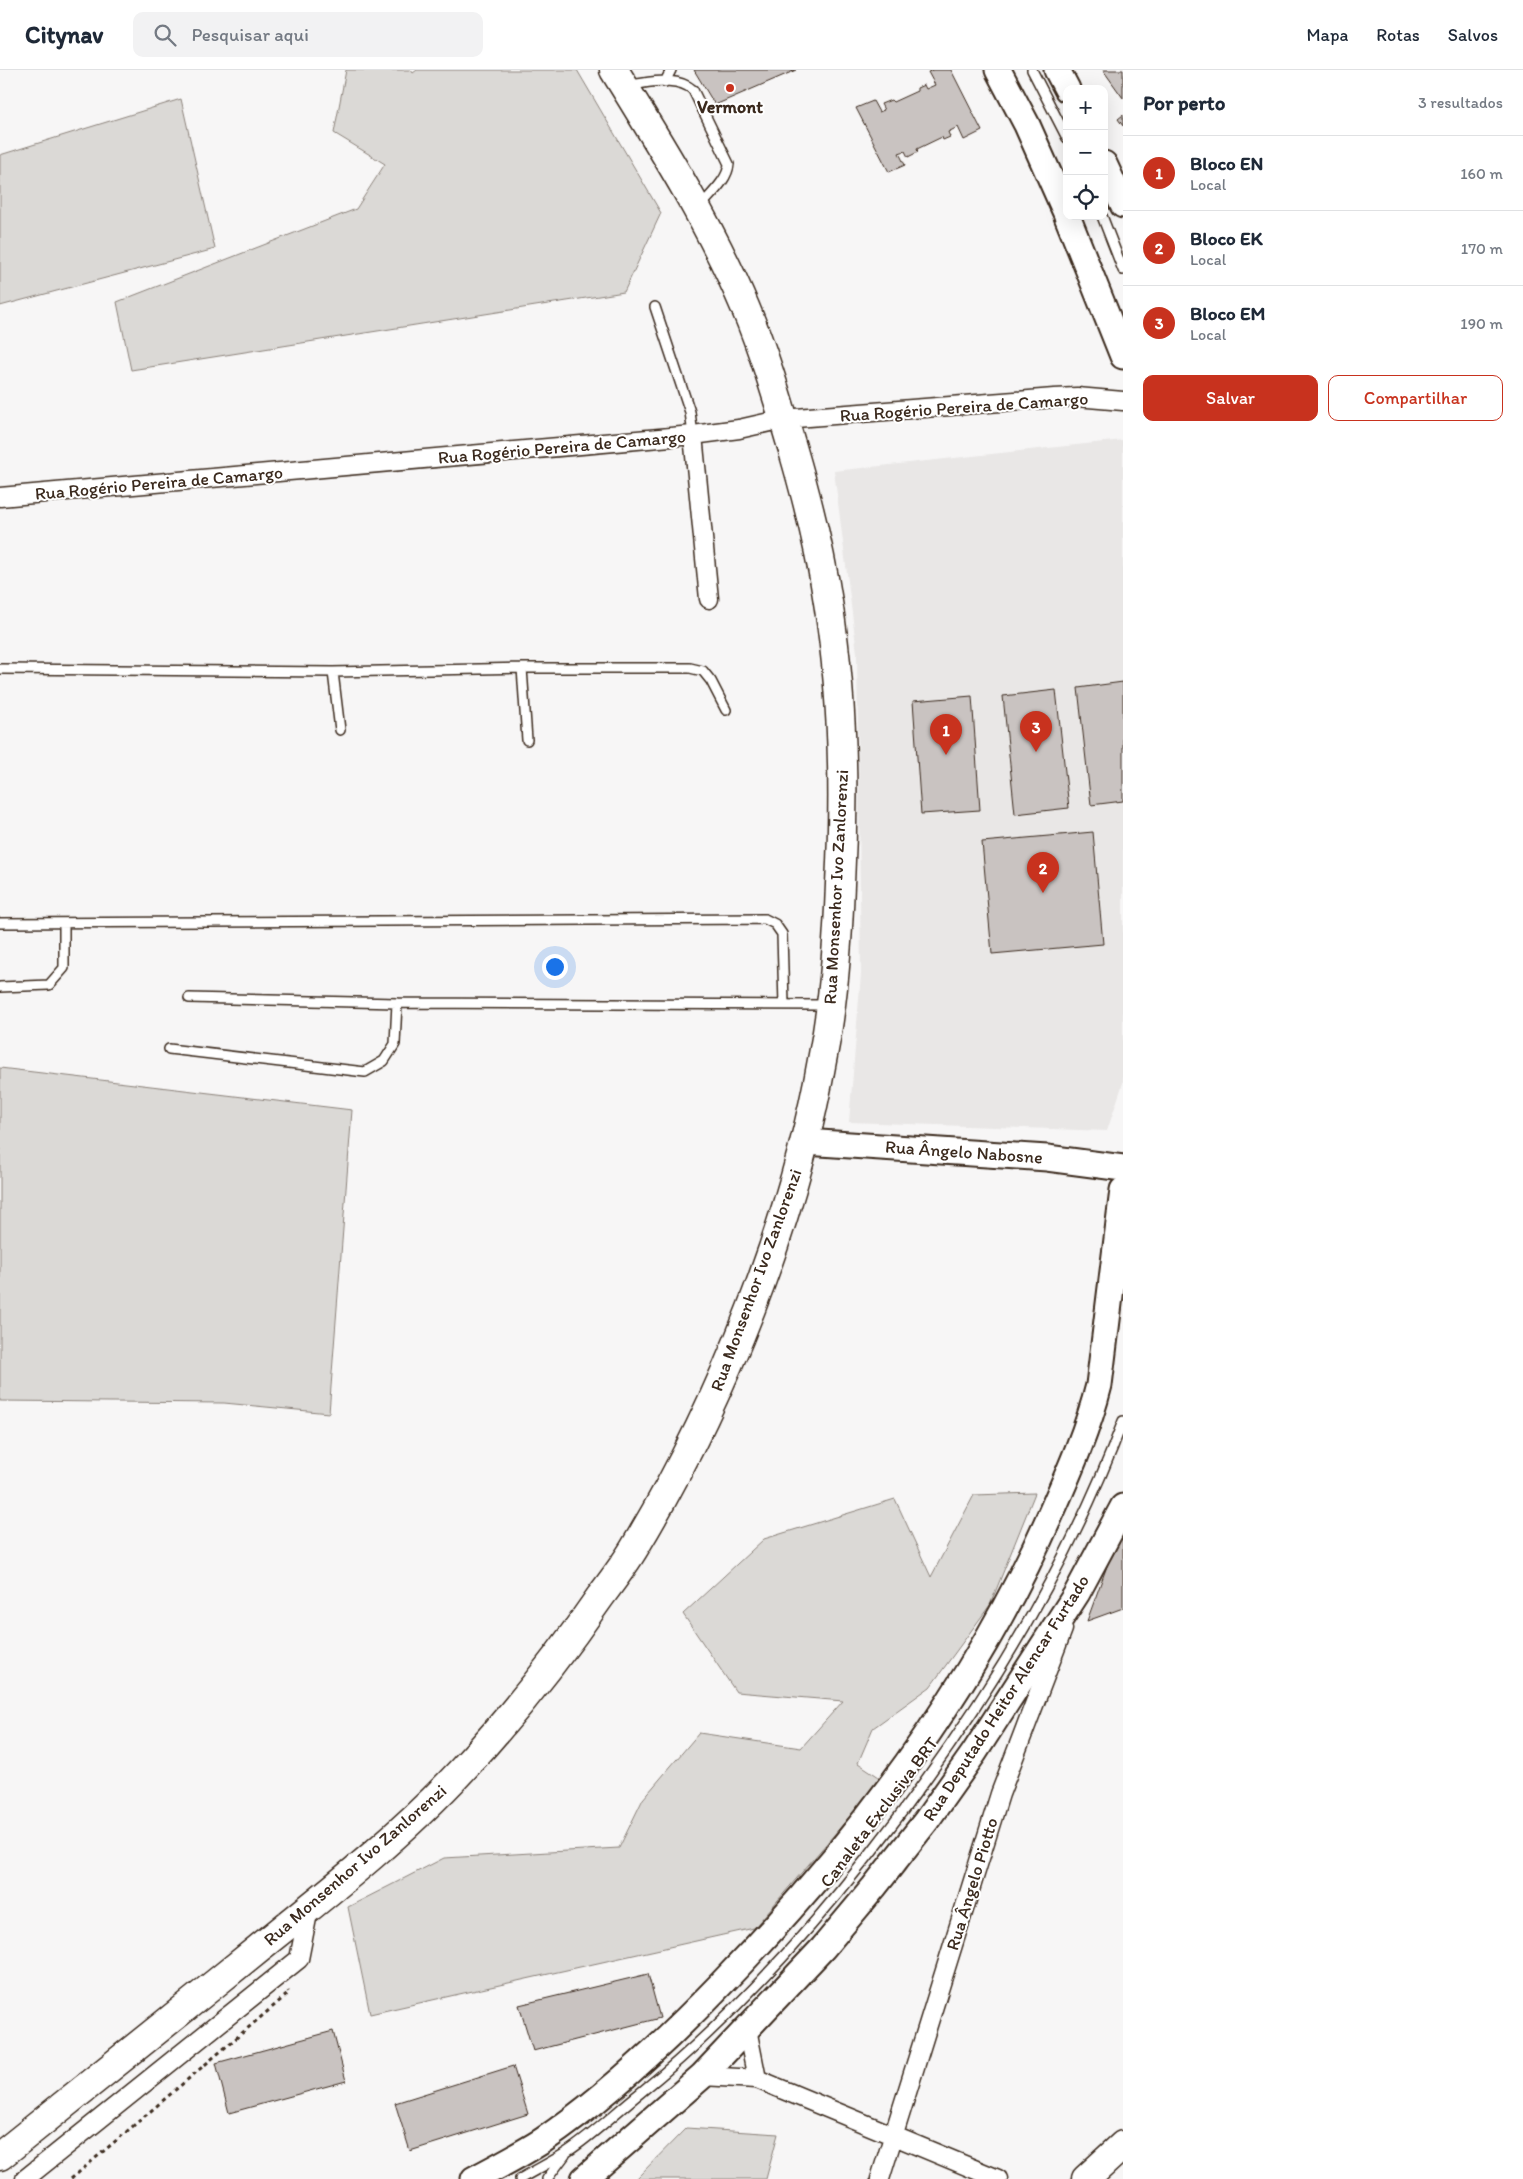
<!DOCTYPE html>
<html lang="pt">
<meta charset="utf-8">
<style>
body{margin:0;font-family:Itim,sans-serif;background:#f2f2f3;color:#1f2937}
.controls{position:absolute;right:15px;top:15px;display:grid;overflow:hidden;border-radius:10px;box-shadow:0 5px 20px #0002}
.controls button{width:45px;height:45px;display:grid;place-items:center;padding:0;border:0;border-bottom:1px solid #e0e1e3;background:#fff;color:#1f2937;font:25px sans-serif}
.you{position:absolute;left:554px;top:896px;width:18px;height:18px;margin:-12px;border:4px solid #fff;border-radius:50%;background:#1a73e8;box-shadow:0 0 0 8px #1a73e833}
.badge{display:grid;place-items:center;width:32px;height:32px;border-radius:50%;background:#c8321e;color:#fff;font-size:16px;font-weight:700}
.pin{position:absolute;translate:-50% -41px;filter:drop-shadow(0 1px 2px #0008)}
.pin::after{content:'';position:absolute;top:26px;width:18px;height:15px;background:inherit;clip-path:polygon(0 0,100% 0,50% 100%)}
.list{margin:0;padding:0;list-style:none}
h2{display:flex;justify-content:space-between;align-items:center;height:65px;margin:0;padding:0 20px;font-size:21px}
h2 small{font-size:16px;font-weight:400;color:#747a83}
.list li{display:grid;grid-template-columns:32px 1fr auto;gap:15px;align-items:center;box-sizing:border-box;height:75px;padding:0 20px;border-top:1px solid #e0e1e3}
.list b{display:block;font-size:19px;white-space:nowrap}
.list p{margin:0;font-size:16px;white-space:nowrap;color:#747a83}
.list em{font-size:16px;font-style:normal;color:#747a83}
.actions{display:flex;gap:10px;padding:15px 20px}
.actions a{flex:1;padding:11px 0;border:1px solid #c8321e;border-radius:10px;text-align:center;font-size:18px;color:#c8321e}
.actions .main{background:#c8321e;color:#fff}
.icon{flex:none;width:28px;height:28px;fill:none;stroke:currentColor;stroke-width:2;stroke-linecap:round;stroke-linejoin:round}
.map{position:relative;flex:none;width:1123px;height:2109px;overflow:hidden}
header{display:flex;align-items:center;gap:30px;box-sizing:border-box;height:70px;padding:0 25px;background:#fff;border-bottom:1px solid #e0e1e3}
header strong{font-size:24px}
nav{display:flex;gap:28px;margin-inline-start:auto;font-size:18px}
.search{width:350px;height:45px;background:#f2f2f3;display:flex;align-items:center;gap:12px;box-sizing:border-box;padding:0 18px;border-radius:10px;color:#747a83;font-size:19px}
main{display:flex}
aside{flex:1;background:#fff}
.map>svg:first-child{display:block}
</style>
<header>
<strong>Citynav</strong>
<div class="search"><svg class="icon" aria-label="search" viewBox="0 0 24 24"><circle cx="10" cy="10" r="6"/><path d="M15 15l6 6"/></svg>Pesquisar aqui</div>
<nav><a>Mapa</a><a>Rotas</a><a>Salvos</a></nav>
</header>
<main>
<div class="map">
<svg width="1123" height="2109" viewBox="0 0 1123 2109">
<rect width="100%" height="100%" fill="#f7f6f6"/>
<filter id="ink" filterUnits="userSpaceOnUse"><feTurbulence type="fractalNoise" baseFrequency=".02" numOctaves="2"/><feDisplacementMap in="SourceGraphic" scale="10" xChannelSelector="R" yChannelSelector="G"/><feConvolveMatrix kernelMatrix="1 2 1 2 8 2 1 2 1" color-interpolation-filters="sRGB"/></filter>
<g filter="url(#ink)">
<!-- built -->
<path fill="#e9e7e6" d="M 1123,370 L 1123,1013 L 1107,1061 L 849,1052 L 861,904 L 857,583 L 834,401 Z"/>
<!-- green -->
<path fill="#dbd9d6" stroke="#8b827a" d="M 346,0 L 411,0 L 413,3 L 417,0 L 577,0 L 661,143 L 624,222 L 131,300 L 117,232 L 356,139 L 385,94 L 334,63 Z
M 181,29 L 215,179 L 0,236 L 0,85 Z
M 0,998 L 352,1040 L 329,1343 L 224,1333 L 0,1331 Z
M 1035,1423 L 990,1535 L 930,1617 L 873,1658 L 858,1693 L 882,1709 L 754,1858 L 370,1944 L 348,1837 L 444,1788 L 619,1778 L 643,1729 L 699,1663 L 801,1678 L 843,1631 L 736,1622 L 683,1544 L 764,1469 L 895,1429 L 931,1507 L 974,1425 Z
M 686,2058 L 778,2064 L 766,2109 L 636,2109 Z"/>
<!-- building -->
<path fill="#c9c3c1" stroke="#3b2a1e" d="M 694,0 L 796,0 L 715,35 Z
M 934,0 L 951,0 L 982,61 L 964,70 L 958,57 L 948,62 L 950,67 L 943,70 L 942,67 L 917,79 L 918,82 L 908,87 L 905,81 L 899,83 L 905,95 L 889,102 L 856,38 L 873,31 L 879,42 L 884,40 L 881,34 L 891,30 L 893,32 L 917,21 L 917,18 L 924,15 L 926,19 L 935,15 L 928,2 Z
M 1103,0 L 1123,0 L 1123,28 Z
M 1123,45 L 1123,56 L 1118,49 Z
M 1123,612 L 1123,731 L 1091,735 L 1078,618 Z
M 1056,620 L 1069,738 L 1015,744 L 1003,626 Z
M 972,626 L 980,740 L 921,744 L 913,631 Z
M 1093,762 L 1103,874 L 992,884 L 982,772 Z
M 1123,1452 L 1123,1538 L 1087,1551 Z
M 648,1904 L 660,1948 L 533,1981 L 519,1935 Z
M 333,1961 L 346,2011 L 229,2043 L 216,1993 Z
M 513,1996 L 528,2044 L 410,2081 L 395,2033 Z"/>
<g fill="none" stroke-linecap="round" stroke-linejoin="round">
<!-- lane casing -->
<g stroke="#3b2a1e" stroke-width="12">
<path id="lane" d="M 1032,0 L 1067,68
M 665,12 L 671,0
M 629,15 C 649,13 677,5 693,20 L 729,94 C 728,110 710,125 700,137
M 1102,146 L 1123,200
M 655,237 L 690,342 L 693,365
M 522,598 L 527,670
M 0,599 L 333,602 L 522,598 L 690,598 L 703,601 L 711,611 L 726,640
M 333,602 L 340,660
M 0,853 L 765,849 L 775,854 L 782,864 L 784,935
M 0,917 L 49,915 L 64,898 L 64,853
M 189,928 L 397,933 L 828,935
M 169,979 L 365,1002 L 384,991 L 395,974 L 397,933
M 520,2109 C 535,2100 552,2092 567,2082 C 593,2065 616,2042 640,2023 C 726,1953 801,1872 869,1785 C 973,1653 1064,1508 1123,1351
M 547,2109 L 565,2085"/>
</g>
<!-- street casing -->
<g stroke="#3b2a1e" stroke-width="21">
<path id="street" d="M 693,365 L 709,529
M 0,427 L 693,365 L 739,359 L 783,349 L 1054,328 L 1077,327 L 1123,331
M 747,1959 L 757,2009
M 702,2006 L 757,2009 L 998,2109
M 25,2109 L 299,1889 L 309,1838
M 880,2109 L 1000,1724 L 1063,1559"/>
</g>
<!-- secondary casing -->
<g stroke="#3b2a1e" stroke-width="29">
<path id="secondary" d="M 998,0 L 1027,55 L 1067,145
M 1057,0 L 1067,19
M 1104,94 L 1123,135
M 1067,146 L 1123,286
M 805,1072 L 1047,1088 L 1123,1098
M 474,2109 C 497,2097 520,2085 542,2071 C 607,2027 667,1970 721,1914 C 855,1776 975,1618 1052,1441 C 1070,1400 1088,1359 1099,1315 L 1123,1120
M 584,2109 L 702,2006 L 823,1878 L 874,1817 L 926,1751 L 974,1683 L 1077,1523 L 1123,1437"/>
</g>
<!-- primary casing -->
<g stroke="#3b2a1e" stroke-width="31">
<path id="primary" d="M 0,2086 C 86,2017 173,1948 259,1878 C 329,1822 401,1766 462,1700 C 512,1646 558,1588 600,1527 C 612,1511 625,1494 635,1477 C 722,1332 794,1152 823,985 C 834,929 838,872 840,814 C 845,720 843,625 828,532 C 820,479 807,428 792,377 C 778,330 764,282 745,237 C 710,154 661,76 614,0
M 1086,2109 L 1123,2075"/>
</g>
<!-- path -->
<path stroke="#3b2a1e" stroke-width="3" stroke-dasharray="4 4" stroke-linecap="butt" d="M 71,2109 L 289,1923 L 288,1921"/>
<!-- lane -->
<use href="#lane" stroke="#fff" stroke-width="9"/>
<!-- street -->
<use href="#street" stroke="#fff" stroke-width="18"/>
<!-- secondary -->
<use href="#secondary" stroke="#fff" stroke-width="25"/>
<!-- primary -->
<use href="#primary" stroke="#fff" stroke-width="28"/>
</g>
</g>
<!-- markers -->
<circle fill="#c8321e" stroke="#fff" stroke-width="2" cx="730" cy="18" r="5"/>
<g text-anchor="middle" stroke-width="4" stroke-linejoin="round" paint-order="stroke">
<!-- poi labels -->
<g font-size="18" font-weight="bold" fill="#3b2a1e" stroke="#fff">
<text x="730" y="43">Vermont</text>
</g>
<!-- street labels -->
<g font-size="18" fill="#3b2a1e" stroke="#fff">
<text transform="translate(964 337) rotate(-4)" y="6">Rua Rogério Pereira de Camargo</text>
<text transform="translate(562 377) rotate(-5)" y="6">Rua Rogério Pereira de Camargo</text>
<text transform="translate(159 413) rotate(-5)" y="6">Rua Rogério Pereira de Camargo</text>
<text transform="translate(836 817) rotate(-87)" y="6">Rua Monsenhor Ivo Zanlorenzi</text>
<text transform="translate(964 1082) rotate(4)" y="6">Rua Ângelo Nabosne</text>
<text transform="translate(756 1210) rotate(-70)" y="6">Rua Monsenhor Ivo Zanlorenzi</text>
<text transform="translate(1006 1628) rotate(-57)" y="6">Rua Deputado Heitor Alencar Furtado</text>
<text transform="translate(879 1742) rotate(-53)" y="6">Canaleta Exclusiva BRT</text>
<text transform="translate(355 1795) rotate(-41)" y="6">Rua Monsenhor Ivo Zanlorenzi</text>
<text transform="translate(972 1814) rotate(-73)" y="6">Rua Ângelo Piotto</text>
</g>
</g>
</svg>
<div class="controls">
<button>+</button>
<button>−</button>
<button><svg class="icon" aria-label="locate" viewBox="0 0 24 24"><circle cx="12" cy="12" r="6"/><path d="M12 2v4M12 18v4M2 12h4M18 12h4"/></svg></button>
</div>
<div class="you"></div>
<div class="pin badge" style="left:946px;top:685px">1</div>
<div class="pin badge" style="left:1043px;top:823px">2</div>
<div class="pin badge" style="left:1036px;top:682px">3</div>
</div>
<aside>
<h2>Por perto<small>3 resultados</small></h2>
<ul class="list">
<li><span class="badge">1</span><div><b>Bloco EN</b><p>Local</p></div><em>160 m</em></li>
<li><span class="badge">2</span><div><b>Bloco EK</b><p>Local</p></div><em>170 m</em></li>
<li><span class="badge">3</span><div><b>Bloco EM</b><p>Local</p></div><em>190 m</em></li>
</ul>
<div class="actions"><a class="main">Salvar</a><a>Compartilhar</a></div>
</aside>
</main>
